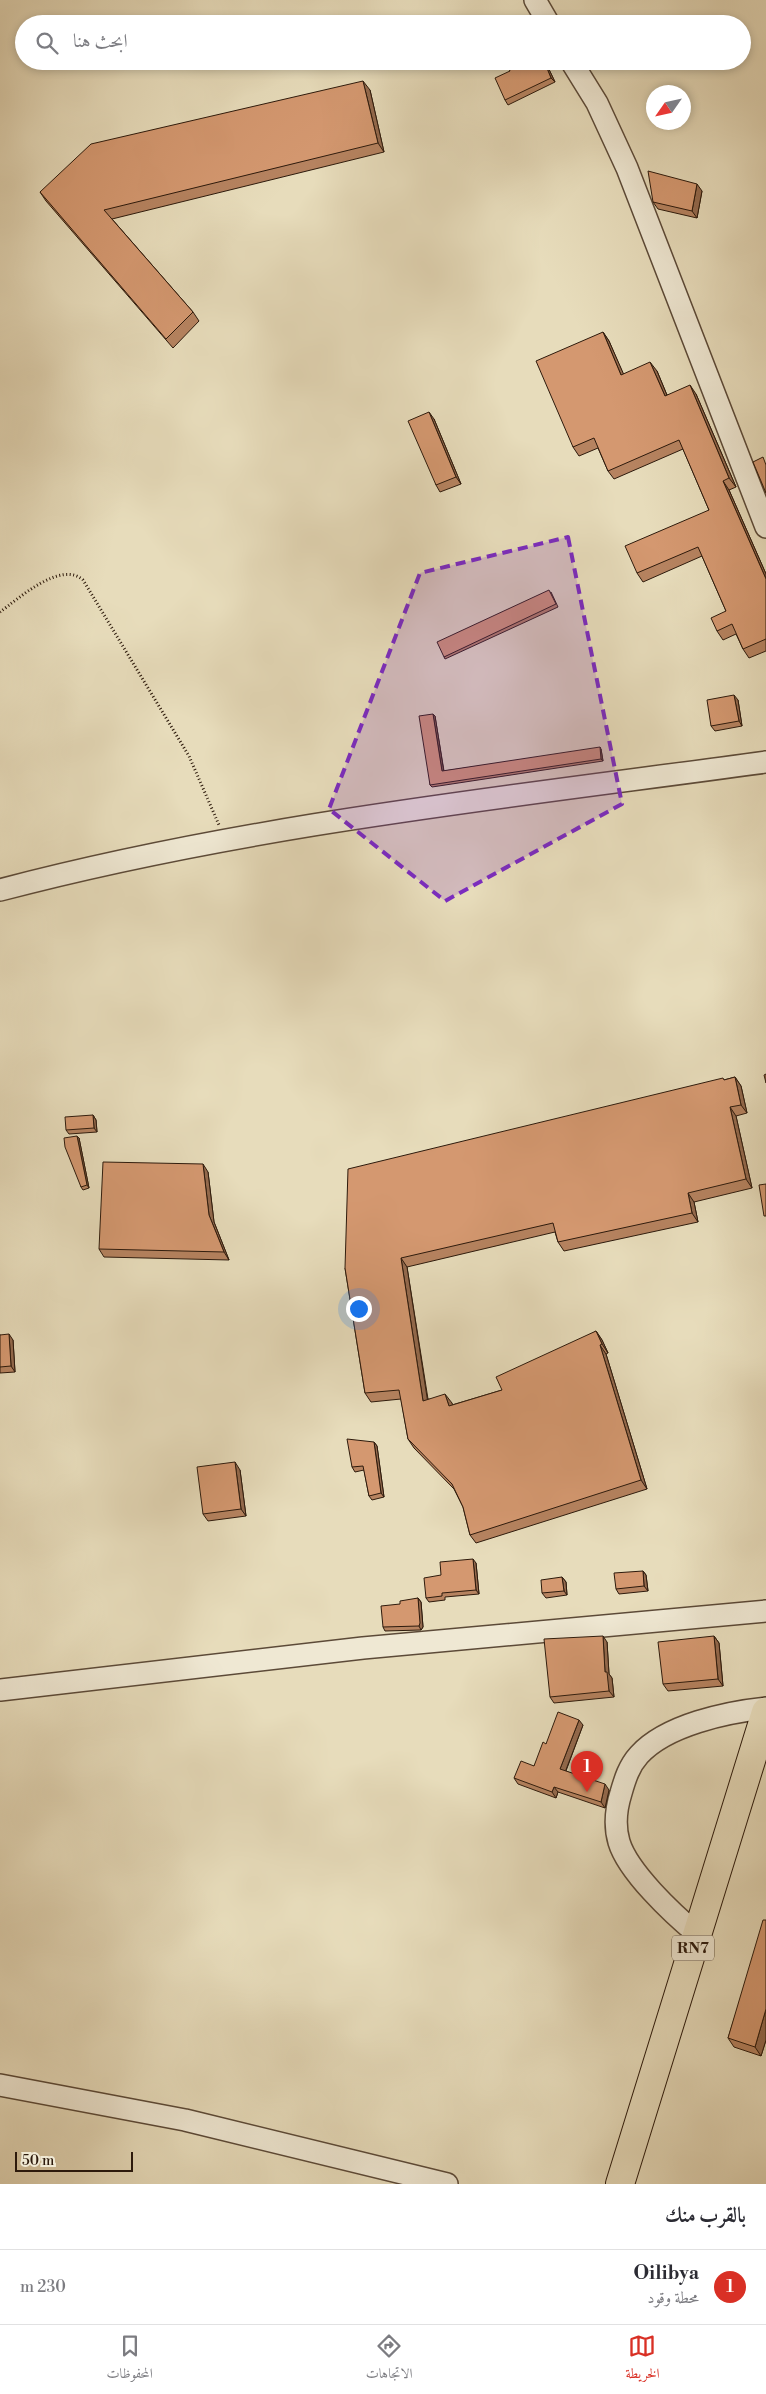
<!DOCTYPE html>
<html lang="ar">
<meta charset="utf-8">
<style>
body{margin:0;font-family:"Libre Bodoni",Amiri,serif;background:#f7f7f7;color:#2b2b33;direction:rtl}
.compass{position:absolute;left:646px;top:85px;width:45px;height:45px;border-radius:50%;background:#fff;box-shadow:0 2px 8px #0003;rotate:236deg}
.scale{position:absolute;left:15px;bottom:12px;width:118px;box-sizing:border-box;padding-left:5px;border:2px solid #2d1a0c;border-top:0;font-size:14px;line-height:18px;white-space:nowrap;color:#2d1a0c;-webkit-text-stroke:4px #efe8d3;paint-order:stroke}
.you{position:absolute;left:358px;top:1308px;width:18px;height:18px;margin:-12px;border:4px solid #fff;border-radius:50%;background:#1a73e8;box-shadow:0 0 0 8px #1a73e833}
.badge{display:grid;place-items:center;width:32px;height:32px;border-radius:50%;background:#d93025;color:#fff;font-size:16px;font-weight:700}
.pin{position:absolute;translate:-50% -41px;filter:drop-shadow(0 1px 2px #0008)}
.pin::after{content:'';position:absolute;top:26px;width:18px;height:15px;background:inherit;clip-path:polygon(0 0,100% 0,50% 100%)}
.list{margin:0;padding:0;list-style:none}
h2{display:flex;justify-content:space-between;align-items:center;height:65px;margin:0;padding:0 20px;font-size:21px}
h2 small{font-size:16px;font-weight:400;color:#7c7c81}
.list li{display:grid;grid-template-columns:32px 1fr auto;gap:15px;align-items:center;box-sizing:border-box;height:75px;padding:0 20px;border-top:1px solid #e1e1e2}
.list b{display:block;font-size:19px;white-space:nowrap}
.list p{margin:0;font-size:16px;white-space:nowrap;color:#7c7c81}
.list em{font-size:16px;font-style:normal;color:#7c7c81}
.icon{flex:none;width:28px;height:28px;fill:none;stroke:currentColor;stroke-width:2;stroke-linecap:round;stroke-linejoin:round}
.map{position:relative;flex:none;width:766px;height:2184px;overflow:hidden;direction:ltr}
.search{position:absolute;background:#fff;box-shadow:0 2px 8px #0003;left:15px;right:15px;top:15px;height:55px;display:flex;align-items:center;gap:12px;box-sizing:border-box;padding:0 18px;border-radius:28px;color:#7c7c81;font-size:19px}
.sheet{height:140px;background:#fff}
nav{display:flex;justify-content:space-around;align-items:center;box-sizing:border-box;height:70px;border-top:1px solid #e1e1e2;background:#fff;font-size:14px;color:#7c7c81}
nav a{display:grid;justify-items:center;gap:2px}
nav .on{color:#d93025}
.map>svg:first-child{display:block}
</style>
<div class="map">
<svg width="766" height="2184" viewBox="0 0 766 2184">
<rect width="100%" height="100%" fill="#e7dcbb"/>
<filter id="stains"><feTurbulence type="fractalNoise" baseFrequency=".004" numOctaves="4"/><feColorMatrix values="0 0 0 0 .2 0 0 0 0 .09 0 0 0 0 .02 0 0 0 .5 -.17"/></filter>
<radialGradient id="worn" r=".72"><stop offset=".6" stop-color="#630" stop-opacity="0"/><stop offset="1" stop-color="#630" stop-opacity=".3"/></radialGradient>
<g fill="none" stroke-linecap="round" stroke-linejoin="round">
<!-- minor casing -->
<g stroke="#5c4a38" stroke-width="24">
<path id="minor" d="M 535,0 L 549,24
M 571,61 L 597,103 L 627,168 L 766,527
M 0,890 C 250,824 510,797 766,762
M 0,1690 L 363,1648 L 766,1611
M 697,1934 C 673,1914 628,1872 619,1842 C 614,1825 616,1809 621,1793 C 625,1779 629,1766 639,1755 C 666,1725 727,1712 766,1708
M 0,2085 L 185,2120 L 447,2184"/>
</g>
<!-- highway casing -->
<g stroke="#2d1a0c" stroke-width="30">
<path id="highway" d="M 620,2184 L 766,1712"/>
</g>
<!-- path -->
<path stroke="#2d1a0c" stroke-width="3" stroke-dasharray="1 2.5" stroke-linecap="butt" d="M 0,612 C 18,599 61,560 83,580 L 189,756 L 219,825"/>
<!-- minor -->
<use href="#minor" stroke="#efe8d3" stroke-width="21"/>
<!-- highway -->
<use href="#highway" stroke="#e7dcbb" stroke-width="28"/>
</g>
<!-- wall -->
<path fill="#b68360" stroke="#2d1a0c" d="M 506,61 L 545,61 L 555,82 L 508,105 L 505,100 L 510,71 Z
M 370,90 L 384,152 L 112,219 L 193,312 L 199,321 L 173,348 L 46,201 L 40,192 Z
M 702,191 L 697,218 L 658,209 L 653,202 Z
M 603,332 L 609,341 L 623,374 L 657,371 L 667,395 L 696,394 L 736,487 L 729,490 L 766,574 L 766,651 L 749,658 L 743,649 L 736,634 L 723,640 L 717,631 L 726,611 L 702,556 L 643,582 L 637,573 L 709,510 L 683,449 L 614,479 L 608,471 L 598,448 L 579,456 L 573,447 Z
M 434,419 L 461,484 L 440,492 L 436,485 Z
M 551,592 L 558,607 L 445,659 L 444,657 Z
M 738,700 L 742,726 L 715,731 L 711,726 Z
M 433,714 L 435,716 L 444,771 L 601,749 L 603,761 L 432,787 L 430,785 Z
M 735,1077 L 741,1086 L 747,1113 L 736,1116 L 752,1188 L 694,1202 L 698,1222 L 564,1251 L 558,1242 L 555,1232 L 407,1267 L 428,1399 L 452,1403 L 452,1405 L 502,1390 L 596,1331 L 602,1340 L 608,1353 L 606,1354 L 647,1489 L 476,1543 L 470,1535 L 463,1507 L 454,1489 L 414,1448 L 408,1439 L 401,1399 L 371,1402 L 365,1393 L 345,1268 L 724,1080 Z
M 93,1115 L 96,1120 L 97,1132 L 69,1134 L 66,1130 Z
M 79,1138 L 89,1188 L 83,1190 L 81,1187 Z
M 208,1172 L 214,1222 L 229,1260 L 104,1257 L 99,1249 Z
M 0,1335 L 13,1340 L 15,1372 L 0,1373 Z
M 374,1442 L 377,1446 L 384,1497 L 372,1500 L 369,1496 L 364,1470 L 355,1472 L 352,1467 Z
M 240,1470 L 246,1516 L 208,1521 L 203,1514 Z
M 476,1563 L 479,1594 L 445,1597 L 445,1600 L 429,1602 L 426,1598 L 441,1575 Z
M 643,1571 L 646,1575 L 648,1591 L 619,1594 L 616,1589 Z
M 562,1577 L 566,1582 L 567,1595 L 546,1598 L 542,1593 Z
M 418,1598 L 421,1602 L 423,1627 L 421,1630 L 385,1631 L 383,1627 L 400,1604 Z
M 714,1636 L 719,1643 L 723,1686 L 668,1691 L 663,1684 Z
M 607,1642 L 609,1674 L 612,1678 L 614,1697 L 554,1703 L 550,1697 Z
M 583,1725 L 566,1771 L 609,1790 L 605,1808 L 558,1792 L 556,1798 L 518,1784 L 514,1778 L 534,1766 L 546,1744 Z
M 766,1920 L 766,2040 L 761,2056 L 734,2047 L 728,2038 Z"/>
<!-- shaded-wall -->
<path fill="#946a4e" stroke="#2d1a0c" d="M 544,61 L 545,61 L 555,82 L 551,78 Z
M 363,81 L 370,90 L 384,152 L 378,143 Z
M 697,184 L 702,191 L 697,218 L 692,211 Z
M 603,332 L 609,341 L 628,384 L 621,375 Z
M 650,362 L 657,371 L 671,405 L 665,396 Z
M 690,385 L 696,394 L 736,487 L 729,478 Z
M 429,412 L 434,419 L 461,484 L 456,477 Z
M 723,481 L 729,490 L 766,574 L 766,579 Z
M 734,695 L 738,700 L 742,726 L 739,721 Z
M 433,714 L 435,716 L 444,773 L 442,771 Z
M 600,747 L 601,749 L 603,761 L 601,759 Z
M 735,1077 L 741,1086 L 747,1113 L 741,1105 Z
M 730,1107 L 736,1116 L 752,1188 L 746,1179 Z
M 93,1115 L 96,1120 L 97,1132 L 94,1128 Z
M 77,1136 L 79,1138 L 89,1188 L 87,1185 Z
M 203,1164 L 208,1172 L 214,1222 L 229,1260 L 224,1252 L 209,1215 Z
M 688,1193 L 694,1202 L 698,1222 L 692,1213 Z
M 401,1258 L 407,1267 L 429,1410 L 423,1401 Z
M 596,1331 L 602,1340 L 608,1353 L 602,1344 Z
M 9,1334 L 13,1340 L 15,1372 L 11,1366 Z
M 600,1345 L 606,1354 L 647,1489 L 641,1480 Z
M 445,1394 L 452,1403 L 455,1415 L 449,1406 Z
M 374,1442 L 377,1446 L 384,1497 L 381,1493 Z
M 235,1462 L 240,1470 L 246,1516 L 241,1509 Z
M 473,1559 L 476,1563 L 479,1594 L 476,1590 Z
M 643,1571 L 646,1575 L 648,1591 L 644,1586 Z
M 562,1577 L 566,1582 L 567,1595 L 564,1591 Z
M 418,1598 L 421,1602 L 423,1627 L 421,1630 L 419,1626 Z
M 603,1636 L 607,1642 L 609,1674 L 612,1678 L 614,1697 L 609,1691 L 605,1672 Z
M 714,1636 L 719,1643 L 723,1686 L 718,1679 Z
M 579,1720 L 583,1725 L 564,1775 L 560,1769 Z
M 605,1784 L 609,1790 L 605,1808 L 601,1802 Z
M 554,1787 L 558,1792 L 556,1798 L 552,1792 Z
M 766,2009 L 766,2040 L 761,2056 L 755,2047 Z"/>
<!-- building -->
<path fill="#d49870" stroke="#2d1a0c" d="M 506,61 L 544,61 L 551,78 L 505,100 L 495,78 L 510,71 Z
M 363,81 L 378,143 L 104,210 L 193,312 L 166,339 L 40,192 L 91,144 Z
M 648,171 L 697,184 L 692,211 L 653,202 Z
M 603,332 L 621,375 L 650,362 L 665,396 L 690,385 L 729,478 L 723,481 L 766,579 L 766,639 L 743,649 L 732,624 L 717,631 L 711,618 L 726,611 L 698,547 L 637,573 L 625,546 L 709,510 L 679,440 L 608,471 L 594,438 L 573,447 L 536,361 Z
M 429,412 L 456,477 L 436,485 L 408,421 Z
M 763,457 L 766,465 L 766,493 L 753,462 Z
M 549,590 L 556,604 L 444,657 L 437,642 Z
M 734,695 L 739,721 L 711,726 L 707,700 Z
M 433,714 L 442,771 L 600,747 L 601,759 L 430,785 L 419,716 Z
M 766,1074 L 766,1083 L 764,1075 Z
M 735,1077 L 741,1105 L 730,1107 L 746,1179 L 688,1193 L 692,1213 L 558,1242 L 553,1223 L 401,1258 L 423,1401 L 445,1394 L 449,1406 L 502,1390 L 496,1377 L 596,1331 L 602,1344 L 600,1345 L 641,1480 L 470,1535 L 463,1507 L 452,1484 L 408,1439 L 399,1390 L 365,1393 L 345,1268 L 348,1169 L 723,1078 L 724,1080 Z
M 93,1115 L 94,1128 L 66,1130 L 65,1117 Z
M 77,1136 L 87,1185 L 81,1187 L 65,1147 L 64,1138 Z
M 103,1162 L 203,1164 L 209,1215 L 224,1252 L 99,1249 Z
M 766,1184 L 766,1216 L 764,1216 L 759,1185 Z
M 9,1334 L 11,1366 L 0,1367 L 0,1335 Z
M 347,1439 L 374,1442 L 381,1493 L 369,1496 L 363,1466 L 352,1467 Z
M 235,1462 L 241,1509 L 203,1514 L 197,1467 Z
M 473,1559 L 476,1590 L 442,1593 L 442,1596 L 426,1598 L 424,1578 L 441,1575 L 440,1562 Z
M 643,1571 L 644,1586 L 616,1589 L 614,1573 Z
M 562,1577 L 564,1591 L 542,1593 L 541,1580 Z
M 418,1598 L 420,1623 L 419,1626 L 383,1627 L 381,1606 L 400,1604 L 400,1601 Z
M 603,1636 L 605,1672 L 607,1672 L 609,1691 L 550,1697 L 544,1639 Z
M 714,1636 L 718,1679 L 663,1684 L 658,1642 Z
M 558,1712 L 579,1720 L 560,1769 L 605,1784 L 601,1802 L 554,1787 L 552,1792 L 514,1778 L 521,1761 L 534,1766 L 543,1742 L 546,1744 Z
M 763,1920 L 766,1920 L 766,2009 L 755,2047 L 728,2038 Z"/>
<!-- marked area -->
<path fill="#7b2cbf" fill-opacity="0.2" stroke="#7b2cbf" stroke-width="4" stroke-dasharray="10 6" stroke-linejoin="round" d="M 568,537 L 622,804 L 445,901 L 329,809 L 420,573 Z"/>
<g text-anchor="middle" stroke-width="4" stroke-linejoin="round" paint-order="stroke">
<!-- shield labels -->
<rect fill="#efe8d3" stroke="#675848" stroke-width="1" x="672" y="1935.5" width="42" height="25" rx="4"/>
<g font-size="15" font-weight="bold" fill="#2d1a0c">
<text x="693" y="1953">RN7</text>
</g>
</g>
<rect width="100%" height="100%" filter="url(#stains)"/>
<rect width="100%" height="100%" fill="url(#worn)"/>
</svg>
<svg class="compass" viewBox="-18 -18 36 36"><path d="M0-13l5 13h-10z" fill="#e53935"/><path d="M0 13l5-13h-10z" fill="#7c7c81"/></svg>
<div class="scale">50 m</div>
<div class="you"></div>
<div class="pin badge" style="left:587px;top:1792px">1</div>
<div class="search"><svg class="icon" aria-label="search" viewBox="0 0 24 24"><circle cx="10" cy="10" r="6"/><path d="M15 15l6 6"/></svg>ابحث هنا</div>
</div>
<section class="sheet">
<h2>بالقرب منك<small></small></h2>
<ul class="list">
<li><span class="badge">1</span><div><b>Oilibya</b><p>محطة وقود</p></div><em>230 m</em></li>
</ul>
</section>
<nav>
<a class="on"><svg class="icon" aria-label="map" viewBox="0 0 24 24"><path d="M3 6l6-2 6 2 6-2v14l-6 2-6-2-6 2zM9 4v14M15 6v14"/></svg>الخريطة</a>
<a><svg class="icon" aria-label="directions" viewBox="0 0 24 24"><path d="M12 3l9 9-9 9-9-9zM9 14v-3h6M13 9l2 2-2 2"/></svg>الاتجاهات</a>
<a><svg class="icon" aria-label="saved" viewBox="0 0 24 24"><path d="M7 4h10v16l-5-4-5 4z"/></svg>المحفوظات</a>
</nav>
